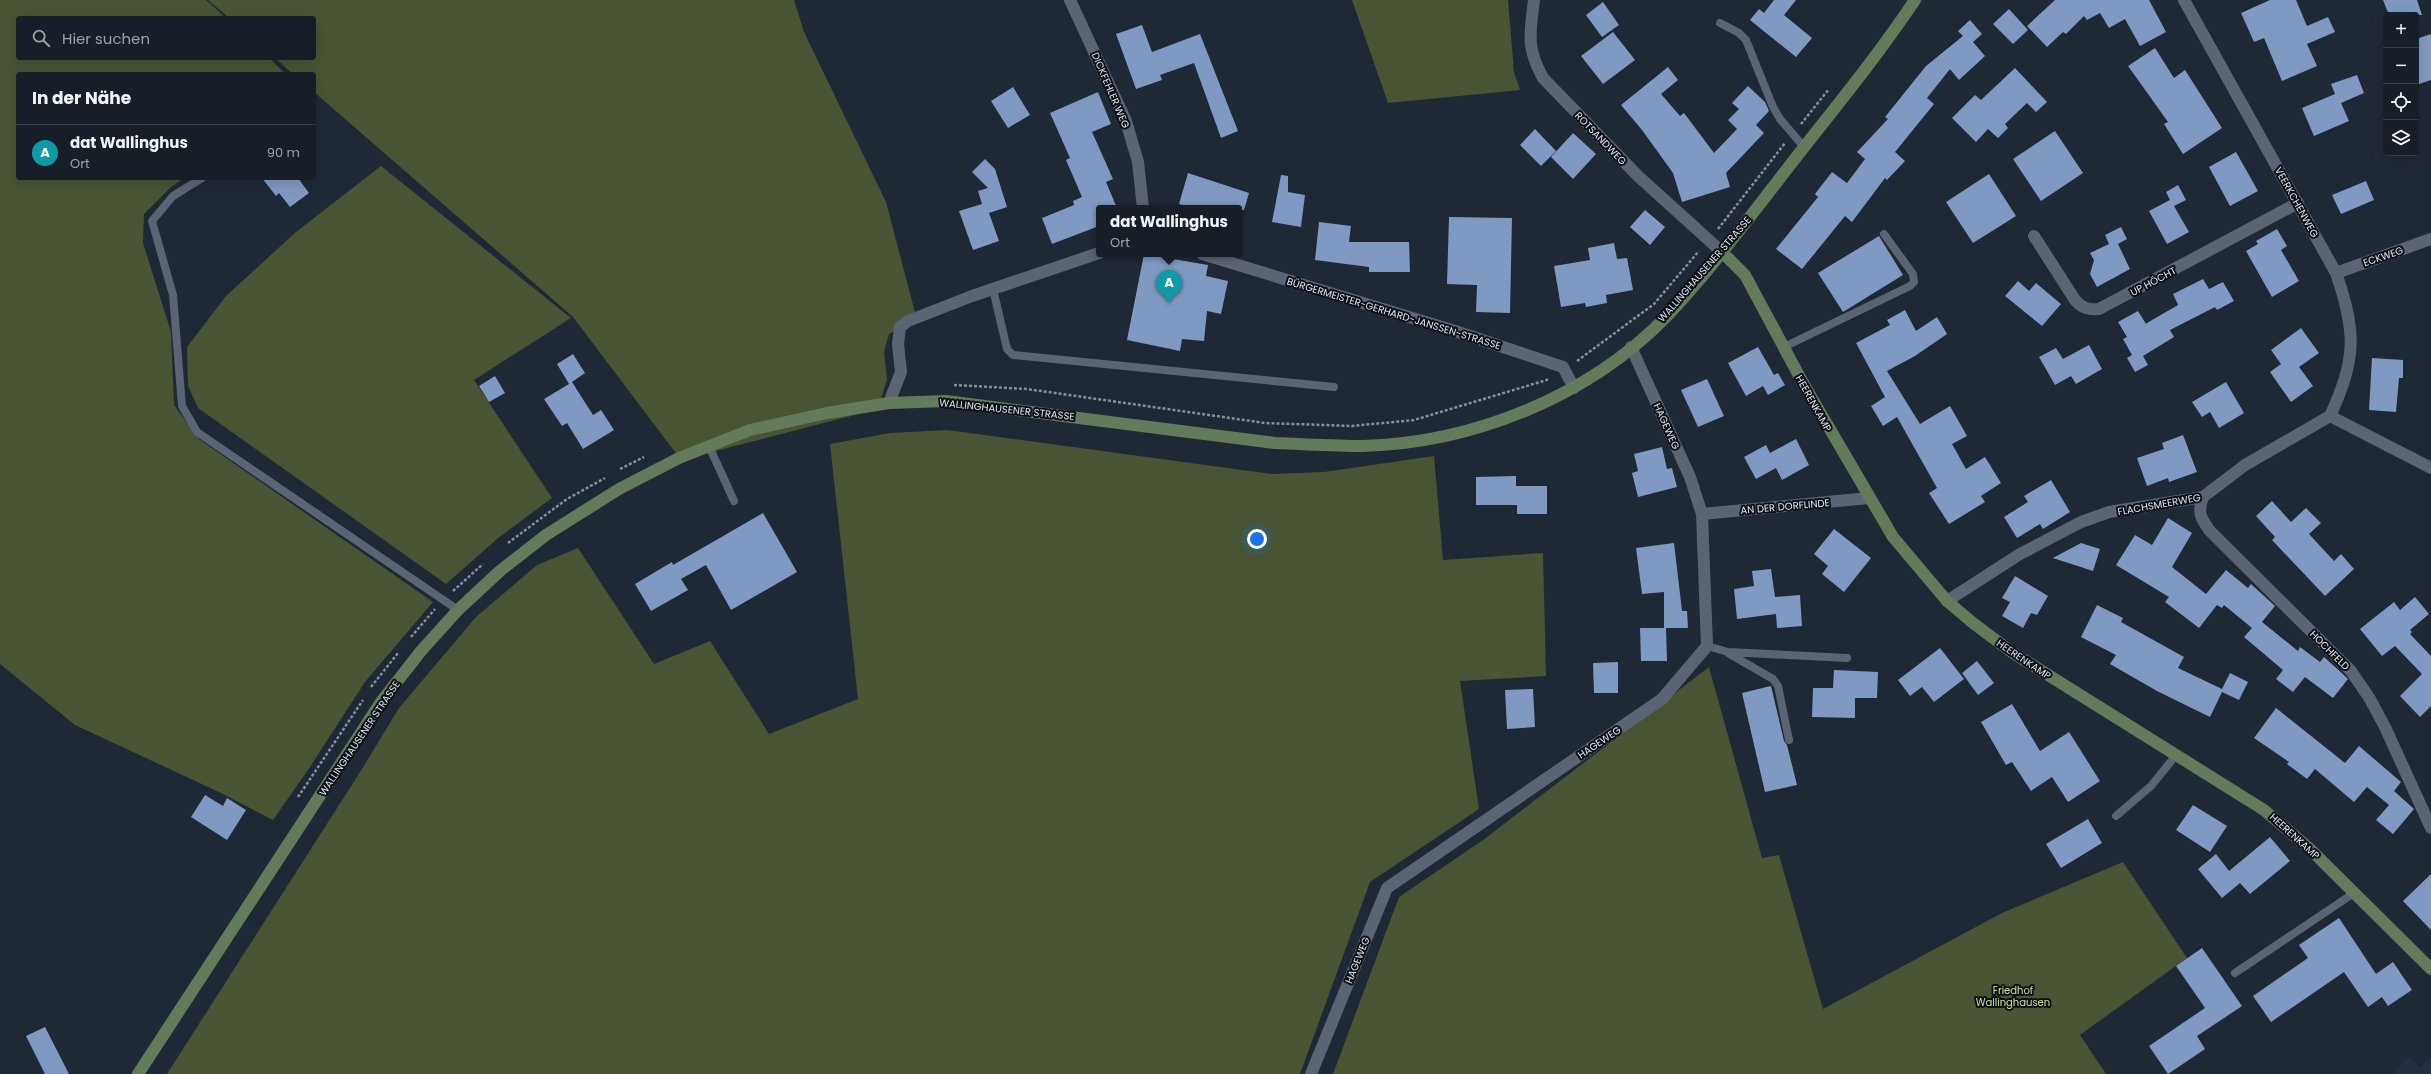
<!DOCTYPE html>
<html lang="de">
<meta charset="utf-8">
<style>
body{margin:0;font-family:Poppins,sans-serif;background:#202730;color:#f1f3f6}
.controls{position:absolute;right:12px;top:12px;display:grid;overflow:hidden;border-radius:4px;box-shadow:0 4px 16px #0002}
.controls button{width:36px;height:36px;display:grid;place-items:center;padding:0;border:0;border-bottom:1px solid #363c45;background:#171e28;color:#f1f3f6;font:20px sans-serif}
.you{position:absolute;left:1257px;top:539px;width:14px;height:14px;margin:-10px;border:3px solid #fff;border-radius:50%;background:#1a73e8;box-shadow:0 0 0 6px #1a73e833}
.badge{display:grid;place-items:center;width:26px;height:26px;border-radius:50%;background:#b45309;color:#fff;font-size:13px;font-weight:700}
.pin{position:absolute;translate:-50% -33px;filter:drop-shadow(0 1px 2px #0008)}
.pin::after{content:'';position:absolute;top:21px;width:14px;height:12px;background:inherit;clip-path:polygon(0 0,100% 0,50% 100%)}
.popup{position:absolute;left:1096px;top:205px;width:146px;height:52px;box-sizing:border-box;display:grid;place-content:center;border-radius:4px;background:#171e28;filter:drop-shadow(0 1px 3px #0005);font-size:13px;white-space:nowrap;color:#9ea2a8}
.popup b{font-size:15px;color:#f1f3f6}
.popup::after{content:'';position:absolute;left:50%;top:100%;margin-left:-8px;border:8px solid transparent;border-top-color:#171e28}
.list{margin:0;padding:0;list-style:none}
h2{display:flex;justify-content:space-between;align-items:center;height:52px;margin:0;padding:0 16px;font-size:17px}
h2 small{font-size:13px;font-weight:400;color:#9ea2a8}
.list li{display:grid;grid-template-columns:26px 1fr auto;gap:12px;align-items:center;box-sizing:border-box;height:56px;padding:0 16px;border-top:1px solid #363c45}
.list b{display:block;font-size:15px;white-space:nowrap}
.list p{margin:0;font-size:13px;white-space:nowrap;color:#9ea2a8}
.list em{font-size:13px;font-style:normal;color:#9ea2a8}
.icon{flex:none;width:22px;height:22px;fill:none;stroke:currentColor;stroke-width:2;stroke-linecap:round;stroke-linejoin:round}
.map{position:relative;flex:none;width:2431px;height:1074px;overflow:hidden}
.search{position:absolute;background:#171e28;box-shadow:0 4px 16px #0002;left:16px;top:16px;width:300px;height:44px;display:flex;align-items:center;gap:10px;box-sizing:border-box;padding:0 14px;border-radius:4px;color:#9ea2a8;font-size:15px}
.panel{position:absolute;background:#171e28;box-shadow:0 4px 16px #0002;left:16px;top:72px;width:300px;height:108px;border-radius:4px}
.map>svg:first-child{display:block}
</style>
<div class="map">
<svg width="2431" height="1074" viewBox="0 0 2431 1074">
<rect width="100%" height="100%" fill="#1f2835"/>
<!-- built -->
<path fill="#242f42" d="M 2409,1056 L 2421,1067 L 2431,1057 L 2431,1074 L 2393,1074 Z"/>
<!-- green -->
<path fill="#485433" d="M 0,0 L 206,0 L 226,18 L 18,18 L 18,58 L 269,58 L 286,74 L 18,74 L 18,178 L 184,178 L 171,187 L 144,214 L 143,243 L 171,332 L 174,405 L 199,439 L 433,602 L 365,682 L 310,767 L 273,820 L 221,793 L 75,725 L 0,664 Z
M 208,0 L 794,0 L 804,32 L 886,202 L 917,320 L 889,334 L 884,352 L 887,379 L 878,409 L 681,460 L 573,317 L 314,92 L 314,74 L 293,74 L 275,58 L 314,58 L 314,18 L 229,18 Z
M 1352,0 L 1508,0 L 1514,72 L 1520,90 L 1388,103 Z
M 381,166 L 571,318 L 474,380 L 552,498 L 497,539 L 446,584 L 198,408 L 188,386 L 187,347 L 226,296 L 296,232 Z
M 947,430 L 1272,474 L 1324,472 L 1434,456 L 1443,560 L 1543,553 L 1546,676 L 1460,681 L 1479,809 L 1370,882 L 1300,1074 L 167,1074 L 362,769 L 399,708 L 476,617 L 537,565 L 578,548 L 654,664 L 710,641 L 769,734 L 858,699 L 830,444 L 890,433 Z
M 1709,667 L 1762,858 L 1779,855 L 1823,1009 L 2002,913 L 2123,862 L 2187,958 L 2080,1035 L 2106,1074 L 1333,1074 L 1399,897 L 1483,840 Z"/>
<!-- building -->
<path fill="#7f99c2" d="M 1774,0 L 1796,0 L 1784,15 L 1812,38 L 1796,57 L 1750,20 L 1759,9 L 1764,13 Z
M 2055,0 L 2149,0 L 2166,32 L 2140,46 L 2125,19 L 2109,28 L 2100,13 L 2087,20 L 2084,16 L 2066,34 L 2063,32 L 2047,47 L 2027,26 Z
M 2270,0 L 2296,0 L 2307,26 L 2328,17 L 2335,32 L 2307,44 L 2317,66 L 2282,81 L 2264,38 L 2254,42 L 2241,13 Z
M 2383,0 L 2417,0 L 2422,15 L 2389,15 Z
M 1603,2 L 1619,25 L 1602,37 L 1586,15 Z
M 2009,9 L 2028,30 L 2013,44 L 1993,24 Z
M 1970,20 L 1982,34 L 1973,42 L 1985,56 L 1959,80 L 1950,69 L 1927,98 L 1934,104 L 1895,152 L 1905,161 L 1887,180 L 1885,178 L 1852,222 L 1845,216 L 1802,269 L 1776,249 L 1818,197 L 1815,194 L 1832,172 L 1847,183 L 1865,159 L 1857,152 L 1888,119 L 1885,117 L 1926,66 L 1963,36 L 1958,31 Z
M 1142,25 L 1152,52 L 1200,34 L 1238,131 L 1221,138 L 1194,63 L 1160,75 L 1162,80 L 1136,89 L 1116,34 Z
M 1613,32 L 1635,60 L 1603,84 L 1581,56 Z
M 2431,34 L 2431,80 L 2419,84 L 2419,81 L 2416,82 L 2416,39 Z
M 2155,48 L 2174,78 L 2185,70 L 2222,128 L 2183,154 L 2164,124 L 2168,122 L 2128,66 Z
M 1668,67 L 1678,80 L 1661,94 L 1680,116 L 1684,113 L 1714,153 L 1737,129 L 1728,120 L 1739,109 L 1732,103 L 1748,86 L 1765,102 L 1769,111 L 1756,125 L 1764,133 L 1726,173 L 1730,187 L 1682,202 L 1673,173 L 1642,130 L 1621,105 Z
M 2015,68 L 2047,102 L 2036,112 L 2027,103 L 2005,124 L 2008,128 L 1998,138 L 1988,129 L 1976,142 L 1952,118 L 1975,95 L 1981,100 Z
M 2357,75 L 2364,93 L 2341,103 L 2349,121 L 2314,136 L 2302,108 L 2335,94 L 2331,84 Z
M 1013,87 L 1030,115 L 1008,128 L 991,101 Z
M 1098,92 L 1111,124 L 1092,132 L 1113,179 L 1106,182 L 1117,208 L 1099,208 L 1099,226 L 1052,244 L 1042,218 L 1074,205 L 1073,201 L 1082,197 L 1066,160 L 1070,158 L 1050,113 Z
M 1535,129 L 1556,151 L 1541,166 L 1520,145 Z
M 2055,131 L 2083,173 L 2041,201 L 2013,159 Z
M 1573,133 L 1596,154 L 1573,179 L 1551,157 Z
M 2236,152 L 2258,191 L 2230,206 L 2209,167 Z
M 985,159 L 995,169 L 1007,207 L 989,213 L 999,241 L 973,250 L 959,211 L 982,204 L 978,191 L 988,188 L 972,172 Z
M 1188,173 L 1249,193 L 1244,210 L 1194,208 L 1179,204 Z
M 1989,174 L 2016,216 L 1973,243 L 1946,202 Z
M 1281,175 L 1288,176 L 1288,192 L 1305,195 L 1301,227 L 1272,222 Z
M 262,178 L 298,178 L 309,193 L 290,207 L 279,193 L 276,196 Z
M 2366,181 L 2374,200 L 2341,214 L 2332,195 Z
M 2178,185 L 2186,200 L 2174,206 L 2189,232 L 2167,244 L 2149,211 L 2170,200 L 2166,192 Z
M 1645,210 L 1665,227 L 1650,245 L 1630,227 Z
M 1449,217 L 1512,218 L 1510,313 L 1476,312 L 1477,285 L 1447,284 Z
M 1319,222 L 1351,226 L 1349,242 L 1409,242 L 1410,272 L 1369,272 L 1369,267 L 1315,260 Z
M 2121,227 L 2127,239 L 2118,244 L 2130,269 L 2097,287 L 2090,274 L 2094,260 L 2090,253 L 2109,244 L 2105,235 Z
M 2277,229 L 2287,246 L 2281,250 L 2299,281 L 2272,297 L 2246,251 L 2258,244 L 2256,241 Z
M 1879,236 L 1903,275 L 1843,312 L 1818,273 Z
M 1614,243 L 1617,259 L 1627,258 L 1633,290 L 1606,295 L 1607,303 L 1586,307 L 1585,303 L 1561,307 L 1554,266 L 1590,260 L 1588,248 Z
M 1144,254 L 1208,265 L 1206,276 L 1228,281 L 1221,314 L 1207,311 L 1204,341 L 1182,339 L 1180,351 L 1127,340 Z
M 2203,279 L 2209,289 L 2223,282 L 2234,301 L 2217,310 L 2215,307 L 2170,330 L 2174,337 L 2143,356 L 2148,365 L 2135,372 L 2127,358 L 2132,355 L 2123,339 L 2127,337 L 2118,322 L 2138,311 L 2146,324 L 2147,323 L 2178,305 L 2173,294 Z
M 2018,281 L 2029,291 L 2036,283 L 2061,304 L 2042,326 L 2005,296 Z
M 1905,310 L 1916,331 L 1937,317 L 1947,334 L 1915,356 L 1887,371 L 1920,424 L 1950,406 L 1967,436 L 1952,444 L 1966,469 L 1985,457 L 2001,483 L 1981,496 L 1985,502 L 1949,524 L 1929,493 L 1937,488 L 1897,417 L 1883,426 L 1871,406 L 1885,397 L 1856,343 L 1890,325 L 1887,320 Z
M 2301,328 L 2319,353 L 2299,367 L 2313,386 L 2291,402 L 2270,372 L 2281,364 L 2271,350 Z
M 2089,345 L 2102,369 L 2076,384 L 2071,376 L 2055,385 L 2039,357 L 2056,348 L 2063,359 Z
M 1758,347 L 1774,375 L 1778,373 L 1785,385 L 1768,395 L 1763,386 L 1746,396 L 1728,363 Z
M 573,354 L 585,373 L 572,382 L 593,415 L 601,410 L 614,430 L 583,449 L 567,423 L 562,426 L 544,399 L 569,384 L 557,364 Z
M 2372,358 L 2403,360 L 2403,378 L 2399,378 L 2396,412 L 2369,410 Z
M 495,376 L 505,393 L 489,402 L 479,386 Z
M 1707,379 L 1724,416 L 1698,427 L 1681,390 Z
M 2226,382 L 2244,413 L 2219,428 L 2210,412 L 2202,417 L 2192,402 Z
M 2183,435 L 2197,472 L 2169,482 L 2168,478 L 2147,486 L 2137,458 L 2164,449 L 2162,443 Z
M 1796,439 L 1809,465 L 1782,480 L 1776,468 L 1756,479 L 1744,457 L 1766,445 L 1770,453 Z
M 1662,447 L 1667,469 L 1672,468 L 1677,487 L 1638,497 L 1632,473 L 1638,471 L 1634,454 Z
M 1516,476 L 1516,486 L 1547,486 L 1547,514 L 1517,514 L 1517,505 L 1476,505 L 1476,477 Z
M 2051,480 L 2070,512 L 2043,529 L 2040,524 L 2017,538 L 2004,517 L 2028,502 L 2024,496 Z
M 2272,501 L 2291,522 L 2306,508 L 2321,523 L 2309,534 L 2334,561 L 2341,554 L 2354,569 L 2325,596 L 2272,540 L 2275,537 L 2256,516 Z
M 763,513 L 797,572 L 731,610 L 706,565 L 681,579 L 688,590 L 651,611 L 635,584 L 672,562 L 673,565 Z
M 2168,518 L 2192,533 L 2172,567 L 2206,594 L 2226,570 L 2248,588 L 2251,584 L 2275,606 L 2262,622 L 2298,651 L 2300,647 L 2320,662 L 2324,657 L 2345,676 L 2348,679 L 2333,698 L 2305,677 L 2293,692 L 2276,679 L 2283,670 L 2244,637 L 2252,628 L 2224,605 L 2222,608 L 2217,605 L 2199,628 L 2165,602 L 2169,597 L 2116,565 L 2135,535 L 2152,545 Z
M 1834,529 L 1871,558 L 1844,592 L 1822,574 L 1828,566 L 1814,554 Z
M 1674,543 L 1682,611 L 1687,611 L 1688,628 L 1666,628 L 1667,661 L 1641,661 L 1640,628 L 1664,628 L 1664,592 L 1642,594 L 1636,548 Z
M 2081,543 L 2100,549 L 2093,571 L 2053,558 Z
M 1771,569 L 1775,597 L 1800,595 L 1802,626 L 1777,628 L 1776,614 L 1737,619 L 1734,589 L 1754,586 L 1752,571 Z
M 2015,576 L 2048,596 L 2037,615 L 2031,613 L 2023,628 L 2002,616 L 2010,602 L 2002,598 Z
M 2415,597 L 2429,614 L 2410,630 L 2412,632 L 2410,634 L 2431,656 L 2431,706 L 2420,717 L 2400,696 L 2422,674 L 2395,646 L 2382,656 L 2360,629 L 2394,602 L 2400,610 Z
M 2097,605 L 2123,618 L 2121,622 L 2184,657 L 2178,668 L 2222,689 L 2230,673 L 2248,682 L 2239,700 L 2222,692 L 2210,717 L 2157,691 L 2110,664 L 2116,655 L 2081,637 Z
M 1940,648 L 1964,679 L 1934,702 L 1922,687 L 1910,696 L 1898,680 Z
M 1977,661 L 1994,683 L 1978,695 L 1962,673 Z
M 1618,662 L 1618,693 L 1594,693 L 1593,663 Z
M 1834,670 L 1878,672 L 1877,698 L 1855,698 L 1855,718 L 1812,717 L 1813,688 L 1833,688 Z
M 1771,686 L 1784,741 L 1787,745 L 1797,785 L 1765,792 L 1742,693 Z
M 1533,689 L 1535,727 L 1507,729 L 1505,690 Z
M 2012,704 L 2040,751 L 2069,732 L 2100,781 L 2068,802 L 2052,777 L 2031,791 L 2012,762 L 2006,765 L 1981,722 Z
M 2276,708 L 2345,763 L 2359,746 L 2401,782 L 2394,791 L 2414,809 L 2393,834 L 2376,820 L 2389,805 L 2367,787 L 2354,802 L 2315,769 L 2307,779 L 2287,764 L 2289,762 L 2254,738 Z
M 205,795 L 223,806 L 227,798 L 246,810 L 227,840 L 191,817 Z
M 2193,805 L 2227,826 L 2210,852 L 2176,830 Z
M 2088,819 L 2102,843 L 2061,868 L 2046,844 Z
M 2270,837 L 2290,861 L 2250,894 L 2240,883 L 2222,898 L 2198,869 L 2216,854 L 2229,871 Z
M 2431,874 L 2431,930 L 2403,901 Z
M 2339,918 L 2376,974 L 2393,962 L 2412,990 L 2388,1006 L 2382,997 L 2368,1007 L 2344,972 L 2271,1022 L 2253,996 L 2308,958 L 2299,945 Z
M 2202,948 L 2242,1006 L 2197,1036 L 2205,1049 L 2168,1074 L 2149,1046 L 2205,1008 L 2176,966 Z
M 45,1027 L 69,1074 L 45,1074 L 26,1036 Z"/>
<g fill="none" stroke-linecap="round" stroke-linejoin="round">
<!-- path -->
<path stroke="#878e99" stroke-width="2.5" stroke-dasharray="3 2" stroke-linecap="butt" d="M 1801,124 L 1829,89
M 1718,229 L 1785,143
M 1577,361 L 1654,304 L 1699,251
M 954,385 L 1027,389 L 1265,423 L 1352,426 L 1414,420 L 1550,379
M 620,469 L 644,457
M 508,543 L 567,499 L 605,478
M 453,591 L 483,564
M 411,637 L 435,609
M 371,687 L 398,653
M 298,797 L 363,700"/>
<!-- lane -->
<path stroke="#5b6473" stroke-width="8" d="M 1720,23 L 1739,33 L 1746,40 L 1773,107 L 1780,119 L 1804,147
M 202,178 L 173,196 L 152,221 L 173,295 L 182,406 L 197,432 L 458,610
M 993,289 L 1007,349 L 1013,355 L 1334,387
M 1784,347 L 1910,286 L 1914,282 L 1913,274 L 1884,234
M 709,446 L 734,501
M 1707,646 L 1728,652 L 1847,658
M 1728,653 L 1773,679 L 1778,686 L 1789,740
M 2116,816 L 2151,786 L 2177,754
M 2235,973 L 2354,893"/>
<!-- street -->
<path stroke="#5b6473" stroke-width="12" d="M 1070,0 L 1126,121 L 1138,162 L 1143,208
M 1534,0 C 1530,34 1526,47 1543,78 L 1638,176 L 1722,252
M 2184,0 L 2336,273 C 2356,331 2357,359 2330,416
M 2034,236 L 2075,300 C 2082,308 2088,310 2099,309 L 2298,203
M 1202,254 L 1455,331 L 1563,367 L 1574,388
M 2336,273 L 2431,239
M 889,403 L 901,372 L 898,344 L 900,327 L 908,321 L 972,296 L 1099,253
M 2203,497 C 2197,512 2201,519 2210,531 L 2351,671 L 2370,699 L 2385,727 L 2431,828
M 1702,514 L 1869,498
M 1947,601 L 2020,554 L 2081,522 L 2109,512 L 2203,497 L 2245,465 L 2330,416 L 2431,468
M 1311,1074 L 1387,888 L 1662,699 L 1707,646 L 1702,514 L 1690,477 L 1631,347"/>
<!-- secondary -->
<path stroke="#637a5b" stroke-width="12" d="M 1722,252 L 1745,275 L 1803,383 L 1893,537 L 1947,601 L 1973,623 L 2013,653 L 2264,810 L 2310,849 L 2431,969
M 138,1074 L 381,702 L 421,651 L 458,610 L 501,570 L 546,535 L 619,489 L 679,458 L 750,430 L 827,413 L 889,403 L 946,401 L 1275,443 C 1304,444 1334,446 1363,446 C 1473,443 1588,397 1666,317 C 1706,275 1741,228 1777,182 C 1823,122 1873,63 1915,0"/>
</g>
<g text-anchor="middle" stroke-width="4" stroke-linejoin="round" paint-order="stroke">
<!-- street labels -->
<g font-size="10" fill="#e2e7f0" stroke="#0d1016">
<text transform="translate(1111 90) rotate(67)" y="4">DICKFEHLER WEG</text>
<text transform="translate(1601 138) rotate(46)" y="4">ROTSANDWEG</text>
<text transform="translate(2297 202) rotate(61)" y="4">VEERKCHENWEG</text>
<text transform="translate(2383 256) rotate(-19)" y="4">ECKWEG</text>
<text transform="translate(1704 269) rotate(-49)" y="4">WALLINGHAUSENER STRASSE</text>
<text transform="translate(2153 281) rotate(-28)" y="4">UP HÖCHT</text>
<text transform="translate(1394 313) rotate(17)" y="4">BÜRGERMEISTER-GERHARD-JANSSEN-STRASSE</text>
<text transform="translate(1814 403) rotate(61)" y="4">HEERENKAMP</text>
<text transform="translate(1007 409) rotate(6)" y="4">WALLINGHAUSENER STRASSE</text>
<text transform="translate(1667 426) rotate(66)" y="4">HAGEWEG</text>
<text transform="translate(2159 504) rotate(-10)" y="4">FLACHSMEERWEG</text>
<text transform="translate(1785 506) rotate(-5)" y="4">AN DER DORFLINDE</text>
<text transform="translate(2330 650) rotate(45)" y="4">HOCHFELD</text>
<text transform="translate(2024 659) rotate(34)" y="4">HEERENKAMP</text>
<text transform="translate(359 738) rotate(-56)" y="4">WALLINGHAUSENER STRASSE</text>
<text transform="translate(1599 742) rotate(-34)" y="4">HAGEWEG</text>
<text transform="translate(2295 836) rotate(42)" y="4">HEERENKAMP</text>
<text transform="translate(1357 960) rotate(-68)" y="4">HAGEWEG</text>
</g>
<!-- park labels -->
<g font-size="10" fill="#c7e29b" stroke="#0d1016">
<text x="2013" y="994">Friedhof<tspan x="2013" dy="12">Wallinghausen</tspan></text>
</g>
</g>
</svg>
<div class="controls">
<button>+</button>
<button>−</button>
<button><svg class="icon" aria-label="locate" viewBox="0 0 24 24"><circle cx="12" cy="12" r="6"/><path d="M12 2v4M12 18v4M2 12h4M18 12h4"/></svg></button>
<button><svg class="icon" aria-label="layers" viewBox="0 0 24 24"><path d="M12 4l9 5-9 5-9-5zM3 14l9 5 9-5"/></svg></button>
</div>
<div class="you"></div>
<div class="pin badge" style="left:1169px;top:303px;background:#0f9aa8">A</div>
<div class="popup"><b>dat Wallinghus</b>Ort</div>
<div class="search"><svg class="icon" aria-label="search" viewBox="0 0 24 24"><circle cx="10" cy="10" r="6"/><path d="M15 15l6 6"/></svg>Hier suchen</div>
<section class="panel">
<h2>In der Nähe<small></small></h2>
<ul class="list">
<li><span class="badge" style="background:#0f9aa8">A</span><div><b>dat Wallinghus</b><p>Ort</p></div><em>90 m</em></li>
</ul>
</section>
</div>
